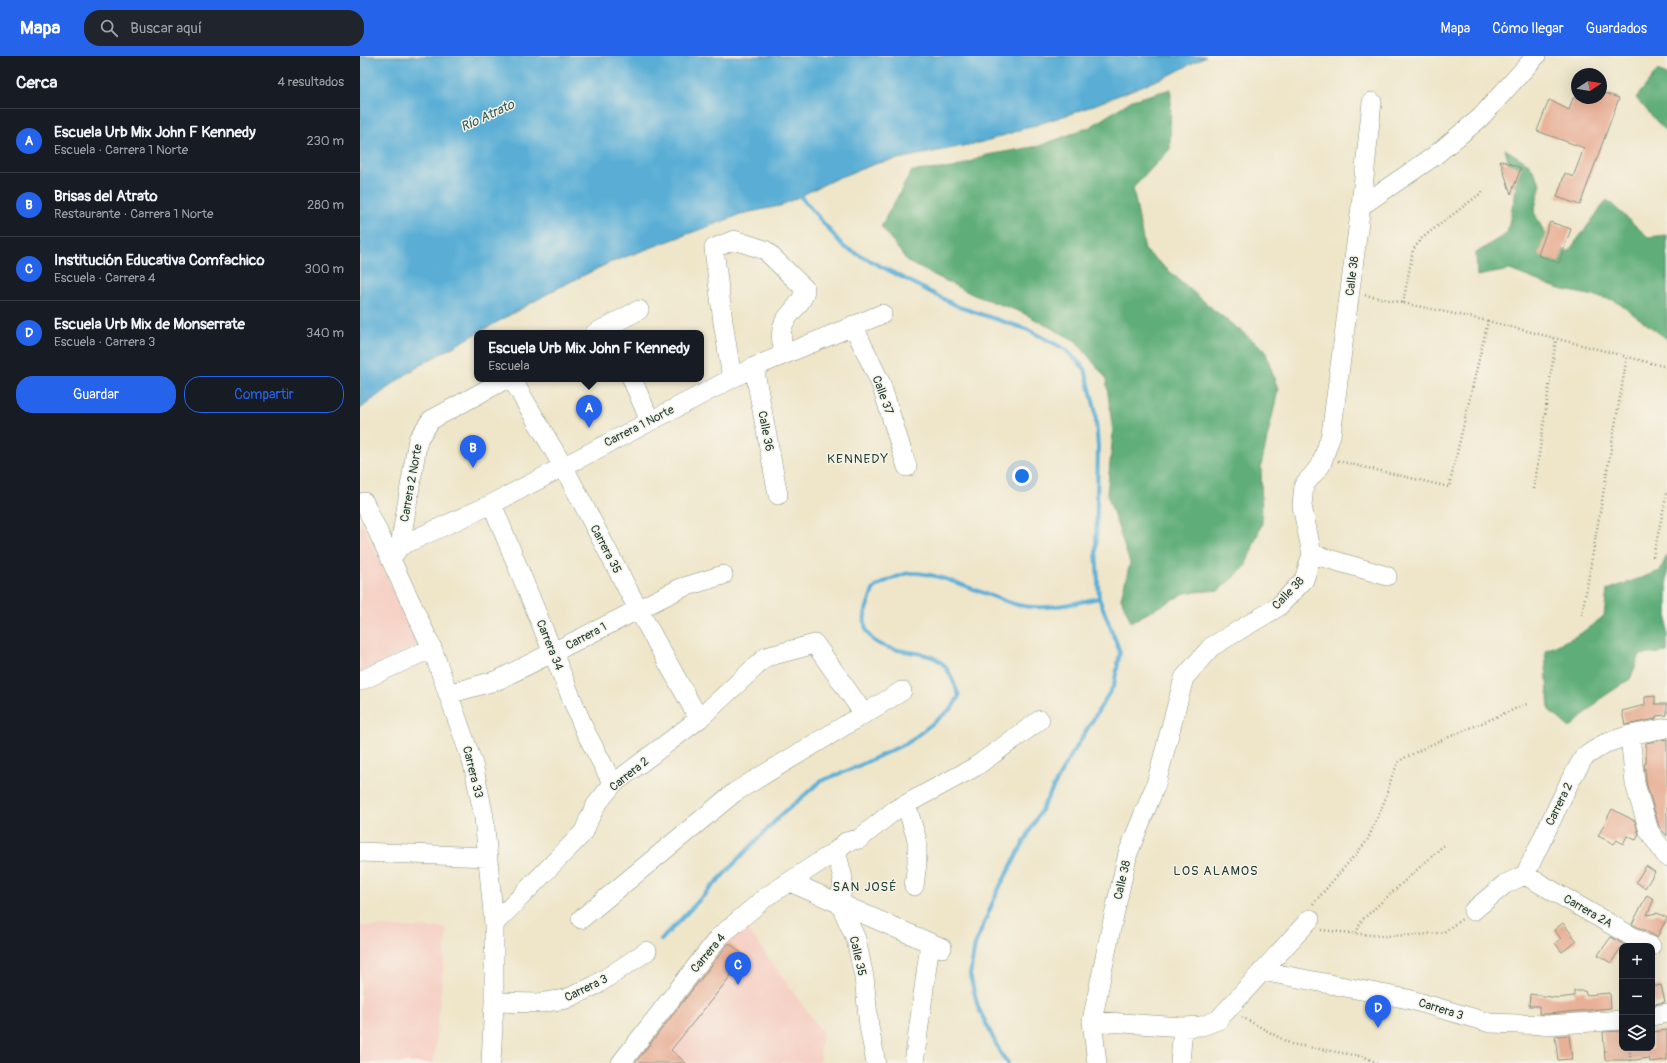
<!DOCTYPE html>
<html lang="es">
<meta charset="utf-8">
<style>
body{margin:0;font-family:Pangolin,sans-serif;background:#20242c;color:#f1f3f6}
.controls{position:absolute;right:12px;bottom:12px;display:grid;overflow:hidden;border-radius:8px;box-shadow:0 4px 16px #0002}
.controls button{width:36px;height:36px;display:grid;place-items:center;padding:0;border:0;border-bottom:1px solid #363941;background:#171b24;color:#f1f3f6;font:20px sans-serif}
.compass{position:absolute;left:1211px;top:12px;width:36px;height:36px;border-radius:50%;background:#171b24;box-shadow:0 4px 16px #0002;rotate:78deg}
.you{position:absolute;left:662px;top:420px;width:14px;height:14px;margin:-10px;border:3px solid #fff;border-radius:50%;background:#1a73e8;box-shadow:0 0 0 6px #1a73e833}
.badge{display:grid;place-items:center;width:26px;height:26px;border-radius:50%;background:#2563eb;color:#fff;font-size:13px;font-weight:700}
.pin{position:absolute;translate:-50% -33px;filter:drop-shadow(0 1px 2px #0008)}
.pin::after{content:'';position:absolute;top:21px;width:14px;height:12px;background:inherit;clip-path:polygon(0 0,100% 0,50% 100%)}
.popup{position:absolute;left:114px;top:274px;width:230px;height:52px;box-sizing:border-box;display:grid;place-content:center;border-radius:8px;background:#171b24;filter:drop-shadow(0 1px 3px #0005);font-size:13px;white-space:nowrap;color:#9ea1a6}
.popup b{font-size:15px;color:#f1f3f6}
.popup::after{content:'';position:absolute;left:50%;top:100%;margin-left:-8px;border:8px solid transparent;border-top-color:#171b24}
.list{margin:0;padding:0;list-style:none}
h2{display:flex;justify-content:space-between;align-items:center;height:52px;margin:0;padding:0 16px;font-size:17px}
h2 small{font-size:13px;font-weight:400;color:#9ea1a6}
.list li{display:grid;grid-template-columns:26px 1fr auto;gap:12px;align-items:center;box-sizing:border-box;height:64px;padding:0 16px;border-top:1px solid #363941}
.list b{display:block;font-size:15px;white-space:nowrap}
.list p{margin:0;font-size:13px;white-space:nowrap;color:#9ea1a6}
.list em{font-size:13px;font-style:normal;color:#9ea1a6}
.actions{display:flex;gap:8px;padding:12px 16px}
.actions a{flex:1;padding:9px 0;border:1px solid #2563eb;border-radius:16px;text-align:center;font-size:14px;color:#2563eb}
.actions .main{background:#2563eb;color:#fff}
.icon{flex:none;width:22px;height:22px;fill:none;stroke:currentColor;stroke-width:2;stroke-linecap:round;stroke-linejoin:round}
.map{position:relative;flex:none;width:1307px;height:1007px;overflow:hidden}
header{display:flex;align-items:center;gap:24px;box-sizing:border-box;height:56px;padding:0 20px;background:#2563eb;color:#fff}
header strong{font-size:19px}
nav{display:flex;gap:22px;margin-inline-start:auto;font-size:14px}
.search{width:280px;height:36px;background:#20242c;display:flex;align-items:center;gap:10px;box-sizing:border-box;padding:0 14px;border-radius:16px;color:#9ea1a6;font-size:15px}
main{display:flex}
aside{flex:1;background:#171b24}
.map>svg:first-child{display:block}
</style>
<header>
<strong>Mapa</strong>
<div class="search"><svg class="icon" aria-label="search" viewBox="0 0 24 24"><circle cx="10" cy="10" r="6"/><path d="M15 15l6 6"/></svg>Buscar aquí</div>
<nav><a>Mapa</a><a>Cómo llegar</a><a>Guardados</a></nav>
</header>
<main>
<aside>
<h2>Cerca<small>4 resultados</small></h2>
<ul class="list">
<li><span class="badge">A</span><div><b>Escuela Urb Mix John F Kennedy</b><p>Escuela · Carrera 1 Norte</p></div><em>230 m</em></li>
<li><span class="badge">B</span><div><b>Brisas del Atrato</b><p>Restaurante · Carrera 1 Norte</p></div><em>280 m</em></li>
<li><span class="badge">C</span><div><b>Institución Educativa Comfachico</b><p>Escuela · Carrera 4</p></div><em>300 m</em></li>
<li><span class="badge">D</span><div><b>Escuela Urb Mix de Monserrate</b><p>Escuela · Carrera 3</p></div><em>340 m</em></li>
</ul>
<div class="actions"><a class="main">Guardar</a><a>Compartir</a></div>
</aside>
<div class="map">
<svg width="1307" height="1007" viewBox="0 0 1307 1007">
<rect width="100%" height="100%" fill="#f7f3e8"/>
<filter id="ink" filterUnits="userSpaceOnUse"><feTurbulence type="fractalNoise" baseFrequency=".025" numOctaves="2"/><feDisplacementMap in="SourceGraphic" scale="8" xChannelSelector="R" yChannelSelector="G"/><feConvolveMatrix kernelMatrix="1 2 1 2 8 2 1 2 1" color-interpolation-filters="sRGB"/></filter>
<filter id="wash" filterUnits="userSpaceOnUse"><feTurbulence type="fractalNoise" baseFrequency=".012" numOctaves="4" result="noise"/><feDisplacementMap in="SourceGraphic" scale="16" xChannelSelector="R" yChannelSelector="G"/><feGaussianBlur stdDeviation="0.9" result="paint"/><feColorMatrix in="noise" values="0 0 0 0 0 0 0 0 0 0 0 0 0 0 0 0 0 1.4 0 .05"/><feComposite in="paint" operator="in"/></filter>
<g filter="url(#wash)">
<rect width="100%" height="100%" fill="#efe6ca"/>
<!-- built -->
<path fill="#f6d1c6" d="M 0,464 L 59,588 L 0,617 Z
M 385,869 L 462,976 L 459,1007 L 267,1007 L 364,883 Z
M 0,870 L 87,872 L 74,1007 L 0,1007 Z"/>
<!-- forest -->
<path fill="#5fad78" stroke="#3f7556" d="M 1298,14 L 1307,20 L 1307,77 L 1276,42 Z
M 811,33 L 810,93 L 773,132 L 785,194 L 855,255 L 905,294 L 918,334 L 901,410 L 902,467 L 885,511 L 859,534 L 825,537 L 771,566 L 761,542 L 770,507 L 747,438 L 753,377 L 746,322 L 716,285 L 661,256 L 614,239 L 548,206 L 521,170 L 552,115 L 594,112 L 627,99 L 679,90 L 730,71 L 772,44 Z
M 1145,93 L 1169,108 L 1181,128 L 1174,156 L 1188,184 L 1208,196 L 1247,144 L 1288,181 L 1307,179 L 1307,283 L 1254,244 L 1199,233 L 1150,214 L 1117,220 L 1116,197 L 1147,177 L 1156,134 Z
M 1307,499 L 1307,596 L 1280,599 L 1270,623 L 1243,641 L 1210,672 L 1189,654 L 1185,595 L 1220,578 L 1244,560 L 1247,534 L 1300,515 Z"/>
<!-- water -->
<path fill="#5aaed6" stroke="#3c7685" d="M 0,0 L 846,0 L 812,18 L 719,55 L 623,86 L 518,107 L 477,122 L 420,150 L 385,157 L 249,207 L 196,233 L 59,310 L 38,324 L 0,353 Z"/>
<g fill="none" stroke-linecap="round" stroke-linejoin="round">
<!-- stream -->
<path stroke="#5aaed6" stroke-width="4" d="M 439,137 L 441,141 L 484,191 L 599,251 L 666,273 L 705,293 L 725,313 L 735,353 L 738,391 L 736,494 L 739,542 L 760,596 L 754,629 L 706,708 L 638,834 L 615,889 L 610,919 L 618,951 L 641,998 L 648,1007
M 301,884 L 420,760 L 461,725 L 494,712 L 549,686 L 592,652 L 599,640 C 593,626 590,611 576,603 C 565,596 550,597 538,594 C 511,589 498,576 508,548 C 510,544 511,538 513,534 C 519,526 536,521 545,518 C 571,511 630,542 658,549 C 685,555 712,548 739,542"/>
</g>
<g id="blocks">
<!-- building -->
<path fill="#e8b097" d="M 1241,36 L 1259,42 L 1220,149 L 1197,141 L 1205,117 L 1213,121 L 1224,92 L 1177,75 L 1189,44 L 1209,54 L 1213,42 L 1241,42 Z
M 1140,104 L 1161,112 L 1151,138 Z
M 1190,166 L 1211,173 L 1199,207 L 1178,199 Z
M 1295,640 L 1295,648 L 1307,648 L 1307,659 L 1296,660 L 1296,663 L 1265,669 L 1262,655 L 1285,649 L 1285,641 Z
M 1307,683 L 1307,780 L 1299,770 L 1287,730 L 1284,708 L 1286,707 L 1286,687 Z
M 1252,753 L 1275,765 L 1279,779 L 1276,784 L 1267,780 L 1263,788 L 1257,784 L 1254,788 L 1238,780 Z
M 1286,810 L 1295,816 L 1285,832 L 1276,826 Z
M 1287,839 L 1294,843 L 1287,859 L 1297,857 L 1307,862 L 1297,881 L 1272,868 Z
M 1203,867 L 1217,885 L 1202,896 L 1195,887 L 1201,883 L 1194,874 Z
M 1251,881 L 1266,890 L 1262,890 L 1251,907 L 1238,899 Z
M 369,887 L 386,901 L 311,994 L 326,1007 L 275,1007 Z
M 1301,929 L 1305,946 L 1294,948 L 1292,940 L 1292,931 Z
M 1214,935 L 1225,935 L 1226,939 L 1250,937 L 1251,952 L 1187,958 L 1179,958 L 1179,950 L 1169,950 L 1170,938 L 1198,942 L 1214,940 Z
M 1307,974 L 1307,1004 L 1290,1006 L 1289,1002 L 1275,1004 L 1245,1004 L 1243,976 L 1262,975 L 1262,992 L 1292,992 L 1292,976 Z
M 1209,979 L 1212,1003 L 1198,1004 L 1195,980 Z"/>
</g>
</g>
<g filter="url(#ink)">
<use href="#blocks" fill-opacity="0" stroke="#87927f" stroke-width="1"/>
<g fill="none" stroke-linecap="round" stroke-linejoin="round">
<!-- minor casing -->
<g stroke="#87927f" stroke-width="20">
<path id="minor" d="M 1001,150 L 1073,101 L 1120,62 L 1176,0
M 493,269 L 521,328 L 547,411
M 235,277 L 279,254
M 394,311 L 418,439
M 372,322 L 363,266 L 354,192 L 374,184 L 405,194 L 445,233 C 444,246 431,255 425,265 C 419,275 422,288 424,298
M 152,323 L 203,410 L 278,553 L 339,663
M 272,323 L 290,365
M 4,446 L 72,592 L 113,708 L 124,761 L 134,868 L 134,946 L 131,1007
M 132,448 L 225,675 L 253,728
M 40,490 L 132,448 L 394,311 L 522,258
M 35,497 L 40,490 L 58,383 L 71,364 L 146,323
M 952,498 L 1027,520
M 0,625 L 72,592
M 88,638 L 138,624 L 321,532 L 363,519
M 1270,679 L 1275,728 L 1289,775 L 1307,801
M 546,748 L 557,784 L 557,807 L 554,830
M 476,795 L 483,822 L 480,848 L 496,883 L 504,921 L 509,970 L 516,1007
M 0,796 L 127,801
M 1165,819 L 1285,888 L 1291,890
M 430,826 L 582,892
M 1113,855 L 1145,828 L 1165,819 L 1210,725 L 1224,701 L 1244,688 L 1270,679 L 1307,672
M 221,863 L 375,736 L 542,635
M 134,868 L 224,776 L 229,763 L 236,749 L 253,728 L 339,663 L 406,601 L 455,588 L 504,658
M 902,915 L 1048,943 L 1130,967 L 1187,969 L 1262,964
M 134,946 L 179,947 L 206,943 L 236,929 L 287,895
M 1292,960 L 1307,957
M 732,965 L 823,971 L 820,1007
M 823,971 L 842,970 L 858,964 L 950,863
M 261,1007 L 359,881 L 406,841 L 476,795 L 486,786 L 499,783 L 535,754 L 615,711 L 680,664
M 554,1007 L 570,887
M 737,1007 L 732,965 L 750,877 L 768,797 L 796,728 L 824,622 L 851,591 L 918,551 L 944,524 L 952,498 L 942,450 L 944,429 L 961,409 L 971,379 L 1001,150 L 1012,46"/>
</g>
<!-- path -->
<path stroke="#87927f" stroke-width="2.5" stroke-dasharray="1 3" stroke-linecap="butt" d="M 1005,239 L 1128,265
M 1043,247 L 1053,194 L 1062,182 L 1125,134
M 978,405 L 1089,431 L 1128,265 L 1307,311
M 1174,433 L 1196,283
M 1293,501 L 1307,437
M 1222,559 L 1267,301
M 953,848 L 1007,785 L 1025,744 L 1032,720 L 1039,705 L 1068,690 L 1169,647
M 961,874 L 1022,880 L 1059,879 L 1084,876 L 1102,863
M 996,877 L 1002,864 L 1084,789
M 882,961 L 931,988 L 1005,1001 L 1017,1007
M 1269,992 L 1271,1007"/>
<!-- minor -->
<use href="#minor" stroke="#fff" stroke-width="19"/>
</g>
</g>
<g text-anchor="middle" stroke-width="3" stroke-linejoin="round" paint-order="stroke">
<!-- street labels -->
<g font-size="12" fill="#1f3d34" stroke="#f7f3e8">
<text transform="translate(992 220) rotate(-83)" y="4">Calle 38</text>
<text transform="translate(523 339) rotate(70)" y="4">Calle 37</text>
<text transform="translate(279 370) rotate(-27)" y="4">Carrera 1 Norte</text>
<text transform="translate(406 375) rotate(79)" y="4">Calle 36</text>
<text transform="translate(51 427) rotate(-80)" y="4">Carrera 2 Norte</text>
<text transform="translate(246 493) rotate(62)" y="4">Carrera 35</text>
<text transform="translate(928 537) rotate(-46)" y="4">Calle 38</text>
<text transform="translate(226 580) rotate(-28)" y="4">Carrera 1</text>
<text transform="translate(190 589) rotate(68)" y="4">Carrera 34</text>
<text transform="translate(113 716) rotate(76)" y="4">Carrera 33</text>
<text transform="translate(269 718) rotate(-39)" y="4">Carrera 2</text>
<text transform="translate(1199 748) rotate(-64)" y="4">Carrera 2</text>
<text transform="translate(762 824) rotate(-77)" y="4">Calle 38</text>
<text transform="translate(1228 855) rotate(30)" y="4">Carrera 2A</text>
<text transform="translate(348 897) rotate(-50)" y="4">Carrera 4</text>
<text transform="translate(498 900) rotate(77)" y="4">Calle 35</text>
<text transform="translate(226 932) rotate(-26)" y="4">Carrera 3</text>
<text transform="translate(1081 953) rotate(17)" y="4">Carrera 3</text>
</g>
<!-- water labels -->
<g font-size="13" font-style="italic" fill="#2e595c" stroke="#f7f3e8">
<text transform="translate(127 59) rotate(-25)" y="5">Río Atrato</text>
</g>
<!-- neighbourhood labels -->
<g font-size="13" letter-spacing="1" fill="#1f3d34" stroke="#f7f3e8">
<text x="498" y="407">KENNEDY</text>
<text x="856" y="819">LOS ALAMOS</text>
<text x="505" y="835">SAN JOSÉ</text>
</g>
</g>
</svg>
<div class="controls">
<button>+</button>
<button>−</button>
<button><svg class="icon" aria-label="layers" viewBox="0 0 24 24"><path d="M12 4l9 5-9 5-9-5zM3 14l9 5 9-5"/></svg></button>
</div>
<svg class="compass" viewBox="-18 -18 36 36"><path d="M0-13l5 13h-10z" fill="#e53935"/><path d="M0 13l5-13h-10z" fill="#9ea1a6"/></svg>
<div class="you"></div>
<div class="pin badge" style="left:229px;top:372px">A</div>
<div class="popup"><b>Escuela Urb Mix John F Kennedy</b>Escuela</div>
<div class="pin badge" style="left:113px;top:412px">B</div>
<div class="pin badge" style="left:378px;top:929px">C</div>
<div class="pin badge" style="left:1018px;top:972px">D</div>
</div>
</main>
